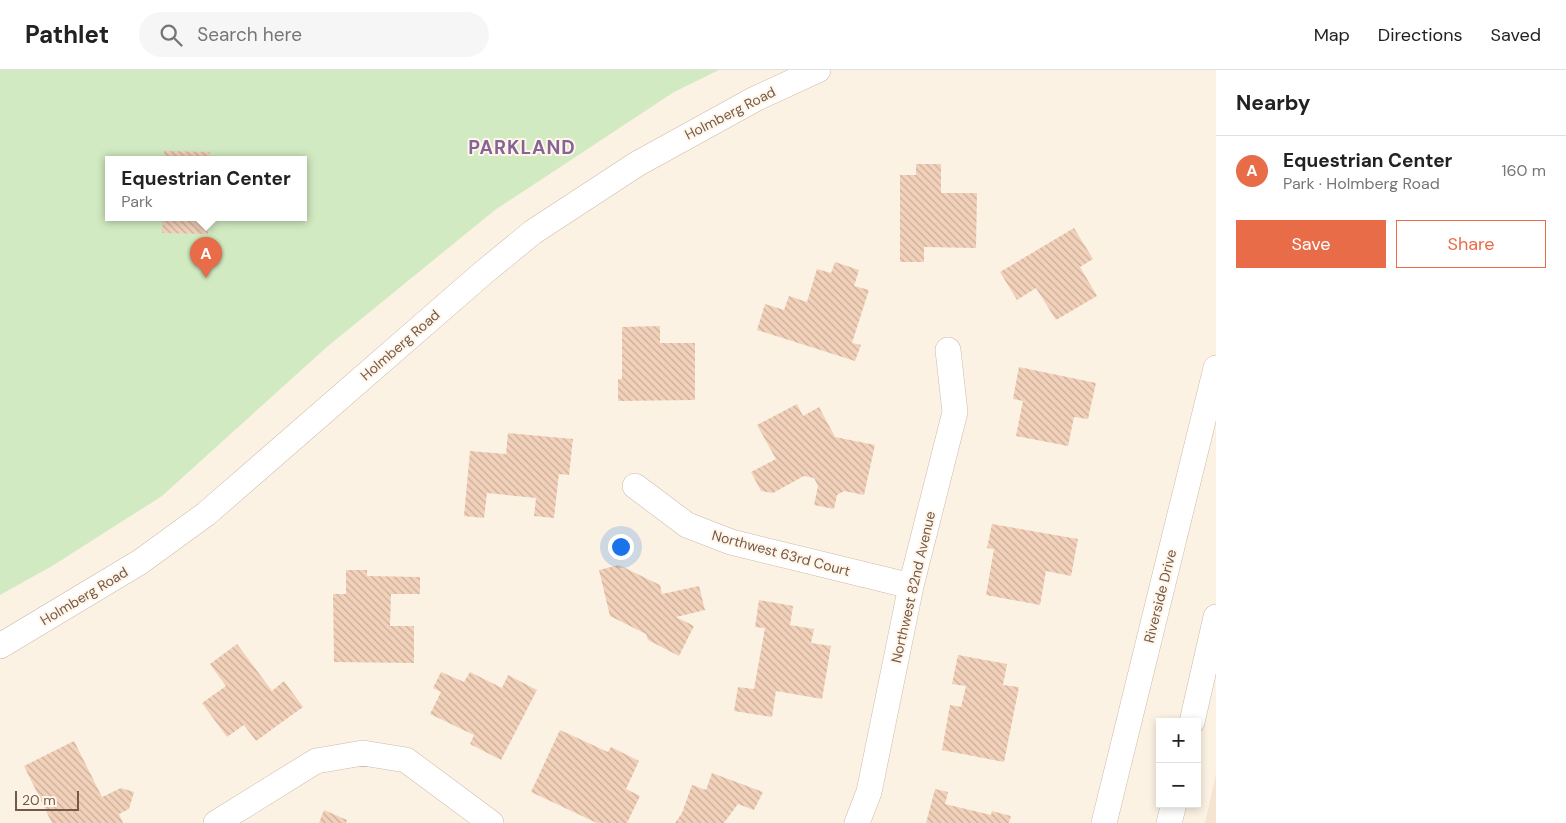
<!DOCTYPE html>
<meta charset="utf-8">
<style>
body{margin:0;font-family:"DM Sans",sans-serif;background:#f6f6f6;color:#222}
.controls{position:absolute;right:15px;bottom:15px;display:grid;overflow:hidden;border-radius:0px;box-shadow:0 2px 8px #0003}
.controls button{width:45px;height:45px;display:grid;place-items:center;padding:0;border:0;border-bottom:1px solid #e0e0e0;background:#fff;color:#222;font:25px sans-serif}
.scale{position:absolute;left:15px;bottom:12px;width:64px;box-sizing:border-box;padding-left:5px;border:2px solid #745949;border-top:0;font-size:14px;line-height:18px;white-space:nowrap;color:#745949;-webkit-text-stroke:4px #fff6e9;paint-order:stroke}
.you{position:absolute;left:620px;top:476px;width:18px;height:18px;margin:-12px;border:4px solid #fff;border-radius:50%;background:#1a73e8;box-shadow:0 0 0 8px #1a73e833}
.badge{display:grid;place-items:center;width:32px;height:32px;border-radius:50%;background:#e76c47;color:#fff;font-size:16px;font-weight:700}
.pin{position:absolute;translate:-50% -41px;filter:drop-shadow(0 1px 2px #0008)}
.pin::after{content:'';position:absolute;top:26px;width:18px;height:15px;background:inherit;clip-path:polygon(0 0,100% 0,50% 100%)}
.popup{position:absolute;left:105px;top:86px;width:202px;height:65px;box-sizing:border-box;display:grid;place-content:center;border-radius:0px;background:#fff;filter:drop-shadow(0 1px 4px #0005);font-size:16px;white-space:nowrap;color:#767676}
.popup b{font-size:19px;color:#222}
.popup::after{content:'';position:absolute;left:50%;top:100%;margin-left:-10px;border:10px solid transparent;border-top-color:#fff}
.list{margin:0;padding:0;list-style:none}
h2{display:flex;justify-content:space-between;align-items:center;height:65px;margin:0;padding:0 20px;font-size:21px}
h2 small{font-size:16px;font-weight:400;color:#767676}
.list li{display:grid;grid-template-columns:32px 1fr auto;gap:15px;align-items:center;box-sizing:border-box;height:70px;padding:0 20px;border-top:1px solid #e0e0e0}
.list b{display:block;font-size:19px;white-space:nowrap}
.list p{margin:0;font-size:16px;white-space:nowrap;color:#767676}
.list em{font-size:16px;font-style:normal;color:#767676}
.actions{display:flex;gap:10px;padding:15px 20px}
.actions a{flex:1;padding:11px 0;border:1px solid #e76c47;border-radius:0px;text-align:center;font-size:18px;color:#e76c47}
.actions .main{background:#e76c47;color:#fff}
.icon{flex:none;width:28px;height:28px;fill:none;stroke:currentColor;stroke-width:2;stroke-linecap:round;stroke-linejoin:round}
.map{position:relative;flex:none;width:1216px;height:753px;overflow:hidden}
header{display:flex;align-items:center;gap:30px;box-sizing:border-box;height:70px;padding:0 25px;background:#fff;border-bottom:1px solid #e0e0e0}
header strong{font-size:24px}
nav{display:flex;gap:28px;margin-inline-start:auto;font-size:18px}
.search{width:350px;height:45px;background:#f6f6f6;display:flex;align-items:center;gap:12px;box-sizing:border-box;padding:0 18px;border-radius:28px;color:#767676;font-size:19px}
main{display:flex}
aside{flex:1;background:#fff}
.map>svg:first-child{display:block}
</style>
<header>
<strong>Pathlet</strong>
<div class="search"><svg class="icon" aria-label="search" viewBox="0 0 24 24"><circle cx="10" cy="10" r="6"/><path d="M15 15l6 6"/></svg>Search here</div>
<nav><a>Map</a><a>Directions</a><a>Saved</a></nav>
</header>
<main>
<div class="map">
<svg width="1216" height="753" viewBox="0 0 1216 753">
<defs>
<pattern id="building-back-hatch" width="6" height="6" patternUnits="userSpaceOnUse" patternTransform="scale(1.25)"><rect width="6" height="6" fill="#f2d1ba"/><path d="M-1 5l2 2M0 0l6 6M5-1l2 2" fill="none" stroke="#c9ad99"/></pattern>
</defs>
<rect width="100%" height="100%" fill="#fcf2e3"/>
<!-- residential -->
<path fill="#f4e4d1" d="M 1216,704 L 1216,753 L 1205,753 Z"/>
<!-- green -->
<path fill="#d1eac1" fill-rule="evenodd" d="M 0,0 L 719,0 L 674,22 L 495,140 L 328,276 L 162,426 L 52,496 L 0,525 ZM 109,89 L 304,89 L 304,147 L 109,147 Z"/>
<!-- building -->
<path fill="url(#building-back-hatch)" d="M 164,81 L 210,82 L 210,89 L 164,89 Z
M 916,94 L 941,94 L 941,123 L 977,123 L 976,178 L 924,177 L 924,192 L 900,192 L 900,105 L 916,105 Z
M 163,147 L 209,147 L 208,164 L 162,163 Z
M 1074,158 L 1093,189 L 1080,197 L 1097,226 L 1056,250 L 1036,218 L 1017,230 L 1000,202 Z
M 835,192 L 859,200 L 854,216 L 869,220 L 852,273 L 861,275 L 855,291 L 757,260 L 765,234 L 784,240 L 789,226 L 807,232 L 817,199 L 831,203 Z
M 660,256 L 660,273 L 695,273 L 695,330 L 618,331 L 618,309 L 622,309 L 622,257 Z
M 1019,297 L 1096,313 L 1088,349 L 1074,347 L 1068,376 L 1016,366 L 1023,331 L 1013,329 Z
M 797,334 L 803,346 L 819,337 L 835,367 L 875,375 L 864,425 L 844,421 L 837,425 L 834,439 L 814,435 L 818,416 L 814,408 L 804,406 L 773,423 L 761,421 L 751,402 L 776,389 L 757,355 Z
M 508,363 L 573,369 L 569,405 L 559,404 L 554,448 L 534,446 L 536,428 L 487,423 L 484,448 L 464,446 L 470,381 L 506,384 Z
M 992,454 L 1078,469 L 1071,506 L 1046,501 L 1040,535 L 986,525 L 994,479 L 987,478 Z
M 619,495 L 660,515 L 662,524 L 699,516 L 705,540 L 676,547 L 694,556 L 679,586 L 648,570 L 646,564 L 610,546 L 599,500 Z
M 346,500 L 367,500 L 367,506 L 420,507 L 420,524 L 391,524 L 390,556 L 414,556 L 414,593 L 334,592 L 333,524 L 346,524 Z
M 759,530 L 793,536 L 790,555 L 814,559 L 811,573 L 831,576 L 822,629 L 776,621 L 772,647 L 734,641 L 738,617 L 754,619 L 765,558 L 755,557 Z
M 237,574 L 272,621 L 284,611 L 303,637 L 256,671 L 244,655 L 227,667 L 202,633 L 226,616 L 210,594 Z
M 958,585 L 1007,594 L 1003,615 L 1019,617 L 1004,692 L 942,680 L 950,635 L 961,637 L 966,616 L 952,614 Z
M 441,602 L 464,612 L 470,602 L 502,618 L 508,605 L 537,620 L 501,690 L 470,674 L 474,665 L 430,644 L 441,622 L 433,618 Z
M 560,660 L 608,682 L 611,677 L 639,691 L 626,719 L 640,726 L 627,753 L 597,753 L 531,722 Z
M 74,671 L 102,727 L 121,718 L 134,722 L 129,739 L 119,744 L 123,753 L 52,753 L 24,696 Z
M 712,703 L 763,722 L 754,740 L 738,734 L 724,753 L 675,753 L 682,743 L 692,715 L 706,720 Z
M 935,719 L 948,722 L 945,734 L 991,745 L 992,741 L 1011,746 L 1009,753 L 926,753 Z
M 324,740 L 347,750 L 346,753 L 319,753 Z"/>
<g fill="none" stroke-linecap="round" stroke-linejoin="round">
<!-- minor casing -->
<g stroke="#cdbaa9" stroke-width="26">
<path id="minor" d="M 635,416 L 687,455 L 731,472 L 911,516
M 0,576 L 140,492 L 206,444 L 483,203 L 533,162 L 637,94 L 755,29 L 818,0
M 1192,652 L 1216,547
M 216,753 L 316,691 L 363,683 L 406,690 L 491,753
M 857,753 L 869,722 L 911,516 L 955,342 L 948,280
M 1104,753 L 1216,298
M 1169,753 L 1174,734"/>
</g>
<!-- minor -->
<use href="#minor" stroke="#fff" stroke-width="25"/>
</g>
<g text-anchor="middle" stroke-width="4" stroke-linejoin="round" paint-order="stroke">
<!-- street labels -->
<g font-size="14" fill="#745949" stroke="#fff6e9">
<text transform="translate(730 43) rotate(-27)" y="5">Holmberg Road</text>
<text transform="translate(400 275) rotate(-41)" y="5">Holmberg Road</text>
<text transform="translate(781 483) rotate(15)" y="5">Northwest 63rd Court</text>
<text transform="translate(913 517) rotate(-77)" y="5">Northwest 82nd Avenue</text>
<text transform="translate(84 526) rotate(-31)" y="5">Holmberg Road</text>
<text transform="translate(1160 526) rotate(-76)" y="5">Riverside Drive</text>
</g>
<!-- district labels -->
<g font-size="19" font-weight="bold" letter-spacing="1" fill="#876498" stroke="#fff6e9">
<text x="522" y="84">PARKLAND</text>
</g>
</g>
</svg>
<div class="controls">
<button>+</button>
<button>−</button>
</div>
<div class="scale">20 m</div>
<div class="you"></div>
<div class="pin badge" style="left:206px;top:208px">A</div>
<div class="popup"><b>Equestrian Center</b>Park</div>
</div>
<aside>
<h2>Nearby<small></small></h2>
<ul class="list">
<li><span class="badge">A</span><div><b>Equestrian Center</b><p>Park · Holmberg Road</p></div><em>160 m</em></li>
</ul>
<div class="actions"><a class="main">Save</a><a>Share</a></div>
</aside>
</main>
